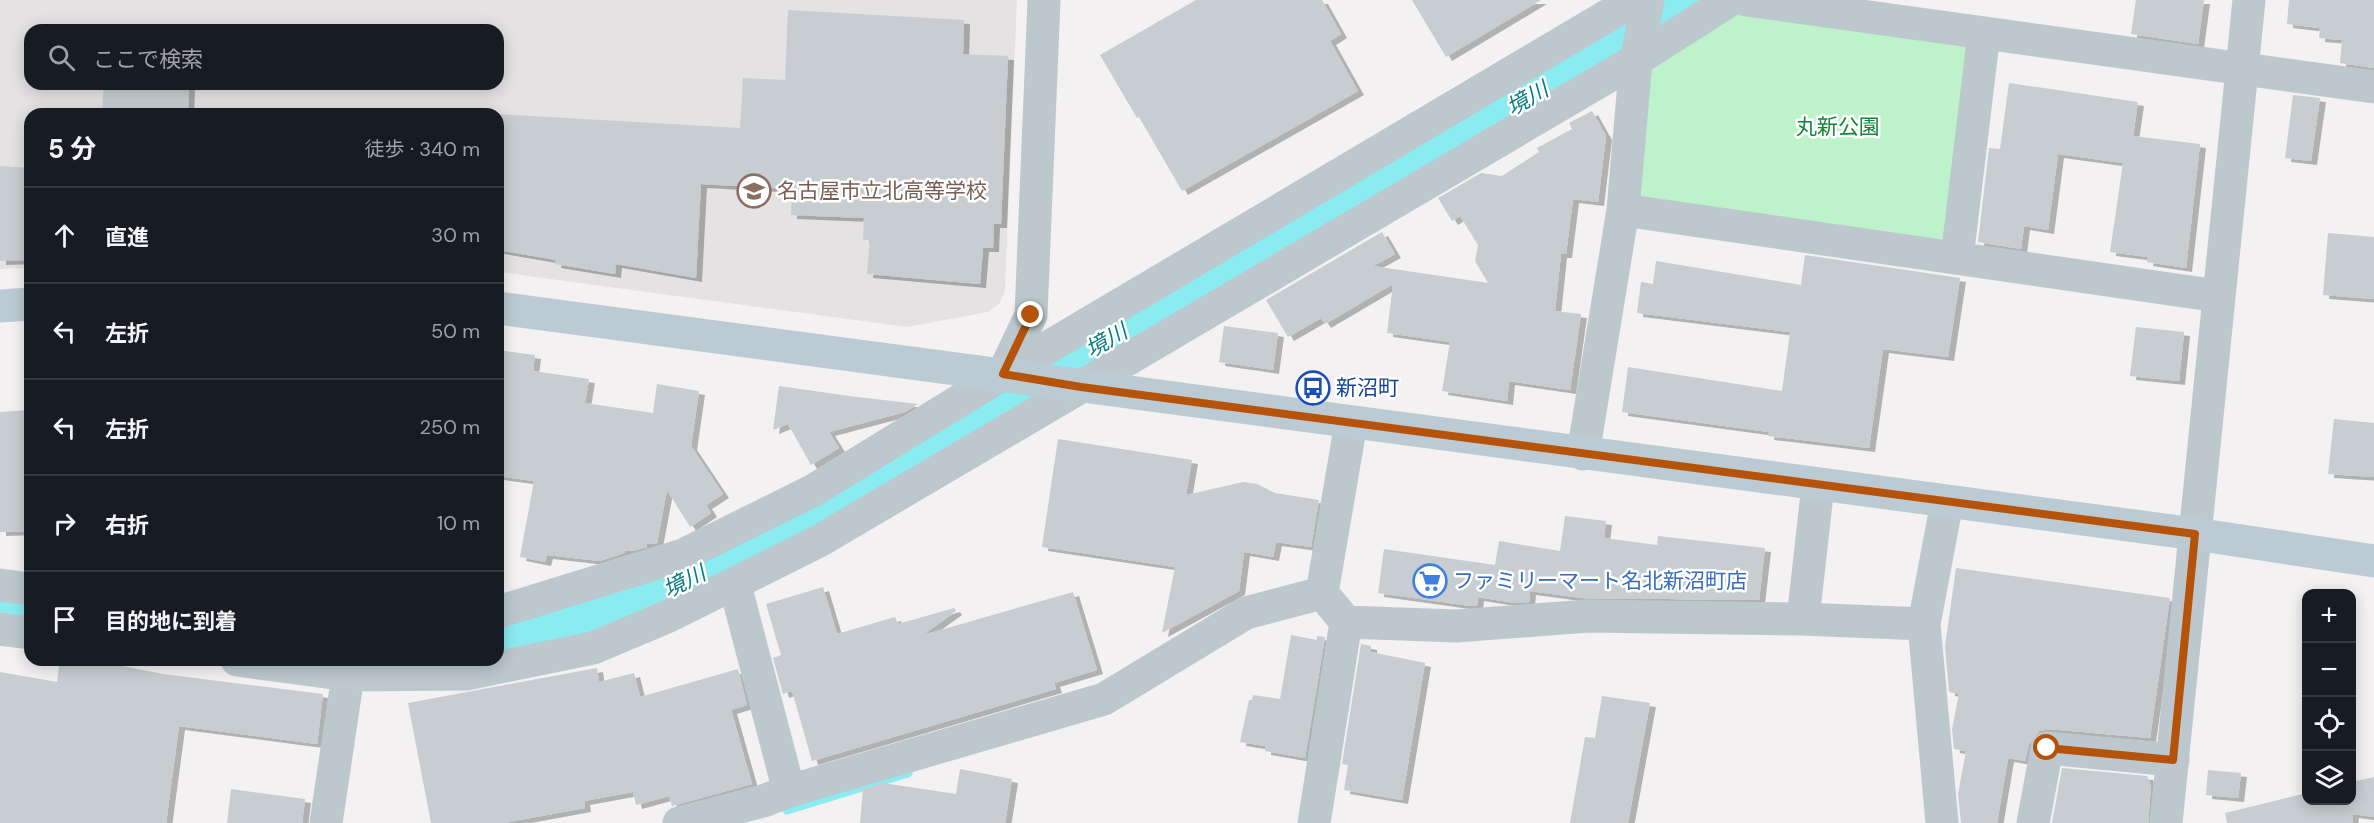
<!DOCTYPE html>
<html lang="ja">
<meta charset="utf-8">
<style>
body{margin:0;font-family:"DM Sans","Noto Sans JP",sans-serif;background:#242831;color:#f1f3f6}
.controls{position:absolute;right:18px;bottom:18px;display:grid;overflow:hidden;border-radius:12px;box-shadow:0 3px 15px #0003}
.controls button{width:54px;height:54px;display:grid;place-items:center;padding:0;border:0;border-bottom:2px solid #363941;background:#171b24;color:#f1f3f6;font:30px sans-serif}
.stop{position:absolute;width:18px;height:18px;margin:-14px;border:4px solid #b45309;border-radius:50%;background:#fff}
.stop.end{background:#b45309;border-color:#fff;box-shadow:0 2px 6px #0008}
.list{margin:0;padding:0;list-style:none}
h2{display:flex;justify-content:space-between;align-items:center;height:78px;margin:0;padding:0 24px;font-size:26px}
h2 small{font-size:20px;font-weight:400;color:#9ea1a6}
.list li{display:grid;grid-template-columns:39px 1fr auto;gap:18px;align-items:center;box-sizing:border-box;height:96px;padding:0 24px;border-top:2px solid #363941}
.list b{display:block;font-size:22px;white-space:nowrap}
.list em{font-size:20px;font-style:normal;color:#9ea1a6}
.icon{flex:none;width:33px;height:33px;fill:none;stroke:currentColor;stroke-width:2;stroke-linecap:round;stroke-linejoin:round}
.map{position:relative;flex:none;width:2374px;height:823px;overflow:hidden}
.search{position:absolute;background:#171b24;box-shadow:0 3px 15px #0003;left:24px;top:24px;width:480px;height:66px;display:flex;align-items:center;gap:15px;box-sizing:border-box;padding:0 21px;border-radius:18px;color:#9ea1a6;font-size:22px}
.panel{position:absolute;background:#171b24;box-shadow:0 3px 15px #0003;left:24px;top:108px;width:480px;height:558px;border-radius:18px}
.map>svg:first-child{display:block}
</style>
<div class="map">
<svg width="2374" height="823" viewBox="0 0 2374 823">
<defs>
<filter id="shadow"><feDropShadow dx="6" dy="4" stdDeviation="0" flood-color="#0004"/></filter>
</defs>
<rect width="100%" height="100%" fill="#f3f1f1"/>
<!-- education -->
<path fill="#e4e2e3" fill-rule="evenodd" d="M 0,0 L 1017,0 L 1005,291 L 999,304 L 988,312 L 907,327 L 498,272 L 498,114 L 30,114 L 30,268 L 0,269 ZM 30,30 L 498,30 L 498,84 L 30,84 Z"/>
<!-- green -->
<path fill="#bef2ca" d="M 1734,1 L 1981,35 L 1954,255 L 1625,208 L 1639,62 Z"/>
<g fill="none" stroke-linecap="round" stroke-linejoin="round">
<!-- stream -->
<path stroke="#8aebf0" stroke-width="9" d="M 787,810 L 908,773"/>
<!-- river -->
<path stroke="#8aebf0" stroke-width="58" d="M 0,609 L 30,613
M 498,641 C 571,625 635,606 702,572 L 999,405 L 1696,0"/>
</g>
<!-- building -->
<path fill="#c7cdd0" filter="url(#shadow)" d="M 1196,0 L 1322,0 L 1341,34 L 1330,41 L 1358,91 L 1182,191 L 1139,117 L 1137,118 L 1100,55 Z
M 1412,0 L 1541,0 L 1446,57 Z
M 2136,0 L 2204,0 L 2198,44 L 2131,34 Z
M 2289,0 L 2374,0 L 2374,68 L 2340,63 L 2342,40 L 2319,38 L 2320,28 L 2287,24 Z
M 788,10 L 964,20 L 963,54 L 1008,56 L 1001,224 L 994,224 L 993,248 L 983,248 L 980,284 L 867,274 L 870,240 L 863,240 L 864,218 L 791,215 L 792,189 L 701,184 L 696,278 L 616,264 L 615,274 L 555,264 L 556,260 L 498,250 L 498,114 L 740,128 L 743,78 L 785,80 Z
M 2009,83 L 2138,102 L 2133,136 L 2200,144 L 2186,268 L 2147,262 L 2148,257 L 2110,252 L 2123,163 L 2058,154 L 2048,230 L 2024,226 L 2021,249 L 1978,242 L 1989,148 L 2000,149 Z
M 104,84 L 189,84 L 188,114 L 102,114 Z
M 2293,95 L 2320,98 L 2311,161 L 2285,158 Z
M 1592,111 L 1606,136 L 1598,202 L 1573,199 L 1566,254 L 1561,254 L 1555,311 L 1581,314 L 1570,390 L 1509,381 L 1507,401 L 1442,391 L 1450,342 L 1387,333 L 1393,284 L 1325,324 L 1321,318 L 1288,337 L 1266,300 L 1382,232 L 1395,254 L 1373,266 L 1488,283 L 1475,261 L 1478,245 L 1460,216 L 1452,221 L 1438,198 L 1481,173 L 1502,176 L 1539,152 L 1537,148 L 1572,129 L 1569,123 Z
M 0,166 L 30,168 L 30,260 L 0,261 Z
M 2328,233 L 2374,237 L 2374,299 L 2323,295 Z
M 1805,255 L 1960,278 L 1948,357 L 1883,349 L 1869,448 L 1768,436 L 1769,432 L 1622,412 L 1628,367 L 1782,391 L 1790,332 L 1637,313 L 1641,282 L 1653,284 L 1656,261 L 1801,285 Z
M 1224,326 L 1278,333 L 1273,370 L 1219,362 Z
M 2136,327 L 2184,332 L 2179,381 L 2130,376 Z
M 498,350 L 535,355 L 533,371 L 589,379 L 585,403 L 653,413 L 657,384 L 699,391 L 691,446 L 723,494 L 706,505 L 711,513 L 690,527 L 667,490 L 657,543 L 647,544 L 647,547 L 632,551 L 625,550 L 624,553 L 600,561 L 547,555 L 545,562 L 520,557 L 534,481 L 498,476 Z
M 779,386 L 849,396 L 918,404 L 905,412 L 829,432 L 839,448 L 811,465 L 788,424 L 773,430 Z
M 29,410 L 30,531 L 0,532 L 0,412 Z
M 2334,419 L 2374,423 L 2374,477 L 2328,474 Z
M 1058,439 L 1192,460 L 1186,495 L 1243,482 L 1257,484 L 1275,493 L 1319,500 L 1311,547 L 1276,542 L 1273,557 L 1244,552 L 1239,591 L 1162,633 L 1175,567 L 1042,547 Z
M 1565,516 L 1606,521 L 1604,538 L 1657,545 L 1658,536 L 1765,548 L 1759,600 L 1582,598 L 1530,591 L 1529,602 L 1515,603 L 1478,597 L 1477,606 L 1471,606 L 1378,593 L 1384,549 L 1495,565 L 1499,541 L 1560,551 Z
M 1956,568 L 2170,598 L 2150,738 L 2049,729 L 2039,731 L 2029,744 L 2025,761 L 2008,758 L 1997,823 L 1961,823 L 1958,794 L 1966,751 L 1954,749 L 1952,729 L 1959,694 L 1949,692 L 1945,646 Z
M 823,587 L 837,634 L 895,617 L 898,624 L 954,608 L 956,611 L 923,635 L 1073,592 L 1097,670 L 1054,683 L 1056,689 L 812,761 L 792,691 L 783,694 L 773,658 L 781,655 L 766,604 Z
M 1291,635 L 1317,640 L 1317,636 L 1325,637 L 1305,758 L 1265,751 L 1265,746 L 1240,742 L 1249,700 L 1252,700 L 1253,695 L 1280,699 Z
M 1361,644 L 1371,646 L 1371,652 L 1425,663 L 1402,800 L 1344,790 L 1348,765 L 1342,764 Z
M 60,660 L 93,660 L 163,674 L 323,694 L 317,744 L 179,726 L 166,823 L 0,823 L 0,672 L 57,682 Z
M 597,668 L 599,682 L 634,673 L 640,697 L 738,669 L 747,705 L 731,710 L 752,784 L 672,806 L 669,796 L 636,805 L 633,792 L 584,801 L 585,808 L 503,823 L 431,823 L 408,703 Z
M 1602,696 L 1650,703 L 1628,823 L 1570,823 L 1585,737 L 1595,738 Z
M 2062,768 L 2147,776 L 2151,786 L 2148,823 L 2052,823 Z
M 960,769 L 1012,779 L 1005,823 L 860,823 L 863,789 L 883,783 L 956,794 Z
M 2208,770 L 2241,773 L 2238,798 L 2206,795 Z
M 2374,777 L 2374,817 L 2353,814 L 2352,823 L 2227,823 L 2225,813 L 2307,793 L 2307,801 L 2352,801 L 2352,782 Z
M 231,789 L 305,799 L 302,823 L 227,823 Z"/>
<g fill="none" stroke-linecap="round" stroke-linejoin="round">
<!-- street -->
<path stroke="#bcc8ce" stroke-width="33" d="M 1746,0 L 2374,87
M 1623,210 L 2218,296
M 1957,258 L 1984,33
M 1003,374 L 1031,315 L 1044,0
M 1583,454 L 1623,210 L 1636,60 L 1648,0
M 0,585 L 30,589
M 735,585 L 789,791
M 1322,593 L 1351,423
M 498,612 L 683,555 L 814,490 L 1003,374 L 1634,0
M 1803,619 L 1818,485
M 1924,624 L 1947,502
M 0,629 L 30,633
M 237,660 L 348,675 L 466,674 L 593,648 L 669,616 L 819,541 L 1636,60 L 1730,0
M 326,823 L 348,675
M 679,823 L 763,801 L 789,791 L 1104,699 L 1246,613 L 1322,593 L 1346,622 L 1456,626 L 1588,616 L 1803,619 L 1924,624 L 1942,823
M 1314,823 L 1346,622
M 2033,823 L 2047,748 L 2173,760
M 2166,823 L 2249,0"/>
<!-- secondary -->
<path stroke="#bccbd3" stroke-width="33" d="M 0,306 L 30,304
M 498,308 L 2195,534 L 2374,561"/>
</g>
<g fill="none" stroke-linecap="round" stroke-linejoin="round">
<!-- route -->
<path stroke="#b45309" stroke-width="8" d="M 1031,315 L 1003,374 L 1081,387 L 2195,534 L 2173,760 L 2047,748"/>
</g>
<!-- icons -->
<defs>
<g id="school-ring" transform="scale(1.725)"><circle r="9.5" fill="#fff" stroke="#8d6e63" stroke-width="1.5"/><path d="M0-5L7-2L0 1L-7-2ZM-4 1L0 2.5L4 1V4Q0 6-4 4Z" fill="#8d6e63"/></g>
<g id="bus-ring" transform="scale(1.725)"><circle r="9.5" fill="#fff" stroke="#1a4fb4" stroke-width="1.5"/><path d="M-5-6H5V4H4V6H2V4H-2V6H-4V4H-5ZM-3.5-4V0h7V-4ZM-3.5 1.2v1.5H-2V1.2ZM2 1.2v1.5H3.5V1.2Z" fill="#1a4fb4"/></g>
<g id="supermarket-ring" transform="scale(1.725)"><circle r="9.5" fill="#fff" stroke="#3f7fe0" stroke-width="1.5"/><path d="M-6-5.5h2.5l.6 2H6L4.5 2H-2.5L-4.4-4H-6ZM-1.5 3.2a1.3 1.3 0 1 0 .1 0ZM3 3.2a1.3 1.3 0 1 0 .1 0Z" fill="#3f7fe0"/></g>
</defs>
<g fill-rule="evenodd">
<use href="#school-ring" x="754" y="191"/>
<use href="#bus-ring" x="1313" y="388"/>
<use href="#supermarket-ring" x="1430" y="581"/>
</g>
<g text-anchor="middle" stroke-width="5" stroke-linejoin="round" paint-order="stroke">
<!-- park labels -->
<g font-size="21" fill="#13853b" stroke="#fff">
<text x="1838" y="134">丸新公園</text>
</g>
<!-- education labels -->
<g font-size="21" fill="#785e54" stroke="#fff" text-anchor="start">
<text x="777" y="198">名古屋市立北高等学校</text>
</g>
<!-- transit labels -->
<g font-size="21" fill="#164399" stroke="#fff" text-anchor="start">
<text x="1336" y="395">新沼町</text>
</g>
<!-- shop labels -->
<g font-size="21" fill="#366cbe" stroke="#fff" text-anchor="start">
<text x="1453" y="588">ファミリーマート名北新沼町店</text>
</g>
<!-- water labels -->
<g font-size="22" font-style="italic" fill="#097c83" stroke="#fff">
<text transform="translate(1527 98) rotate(-30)" y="8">境川</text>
<text transform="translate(1106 340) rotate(-30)" y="8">境川</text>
<text transform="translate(684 581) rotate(-27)" y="8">境川</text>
</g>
</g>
</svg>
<div class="controls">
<button>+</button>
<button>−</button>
<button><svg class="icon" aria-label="locate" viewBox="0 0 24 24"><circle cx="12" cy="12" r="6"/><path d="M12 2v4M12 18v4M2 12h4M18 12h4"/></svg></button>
<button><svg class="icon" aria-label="layers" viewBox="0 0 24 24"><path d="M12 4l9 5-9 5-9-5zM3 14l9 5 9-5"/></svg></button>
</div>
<div class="stop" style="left:2047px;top:748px"></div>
<div class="stop end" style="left:1031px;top:315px"></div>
<div class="search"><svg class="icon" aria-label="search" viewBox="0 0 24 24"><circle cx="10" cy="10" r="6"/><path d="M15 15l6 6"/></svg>ここで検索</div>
<section class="panel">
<h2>5 分<small>徒歩 · 340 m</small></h2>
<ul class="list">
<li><svg class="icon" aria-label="ahead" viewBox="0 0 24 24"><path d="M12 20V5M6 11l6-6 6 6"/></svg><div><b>直進</b></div><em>30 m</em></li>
<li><svg class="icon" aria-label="left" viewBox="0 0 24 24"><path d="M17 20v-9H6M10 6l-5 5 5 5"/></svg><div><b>左折</b></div><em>50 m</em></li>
<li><svg class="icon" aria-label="left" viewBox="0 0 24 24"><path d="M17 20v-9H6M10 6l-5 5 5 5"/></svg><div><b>左折</b></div><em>250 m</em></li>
<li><svg class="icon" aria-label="right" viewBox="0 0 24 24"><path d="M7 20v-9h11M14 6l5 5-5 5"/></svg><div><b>右折</b></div><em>10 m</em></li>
<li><svg class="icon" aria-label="arrive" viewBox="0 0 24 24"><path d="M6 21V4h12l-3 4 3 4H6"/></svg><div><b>目的地に到着</b></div></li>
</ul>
</section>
</div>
